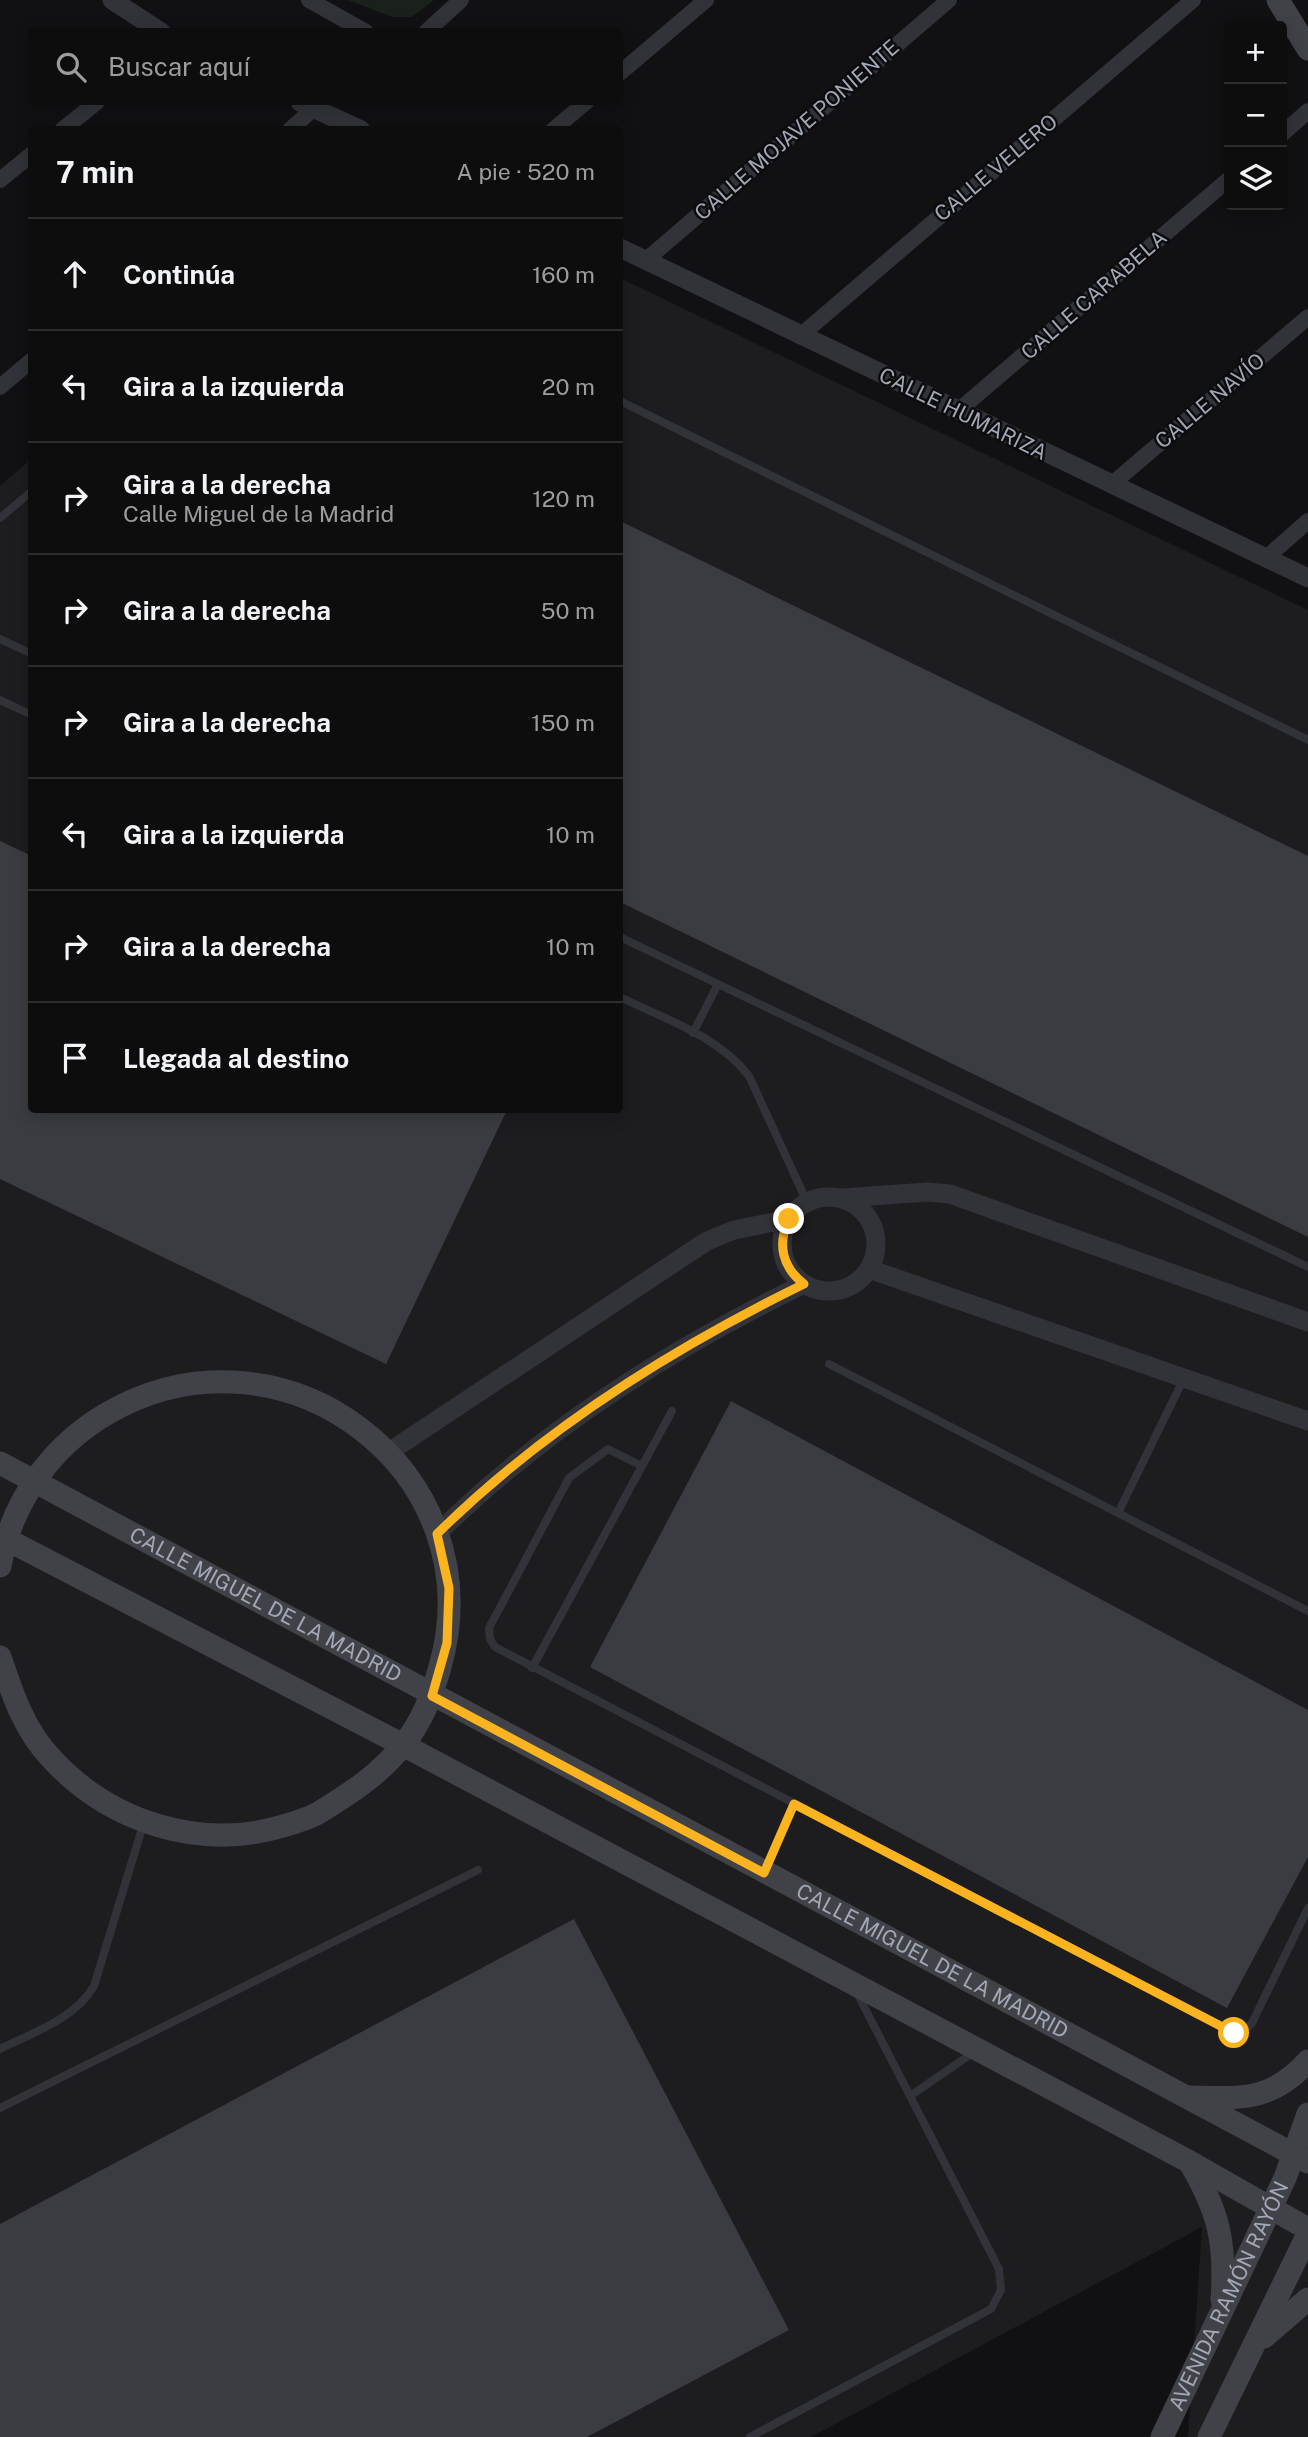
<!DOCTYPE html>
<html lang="es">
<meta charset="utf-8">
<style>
body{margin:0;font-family:"Public Sans",sans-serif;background:#1b1b1c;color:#f1f3f6}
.controls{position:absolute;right:21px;top:21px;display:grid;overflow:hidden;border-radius:7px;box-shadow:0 4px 18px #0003}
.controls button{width:63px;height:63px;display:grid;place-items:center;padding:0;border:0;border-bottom:2px solid #2d2d2e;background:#0d0d0e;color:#f1f3f6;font:35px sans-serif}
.stop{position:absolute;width:21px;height:21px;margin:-16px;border:5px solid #fcb320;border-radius:50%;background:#fff}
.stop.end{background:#fcb320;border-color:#fff;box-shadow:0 2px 7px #0008}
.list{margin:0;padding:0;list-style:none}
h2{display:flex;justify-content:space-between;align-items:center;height:91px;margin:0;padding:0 28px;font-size:30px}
h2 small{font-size:23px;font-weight:400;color:#9a9c9e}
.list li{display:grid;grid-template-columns:46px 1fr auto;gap:21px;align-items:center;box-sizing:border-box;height:112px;padding:0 28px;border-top:2px solid #2d2d2e}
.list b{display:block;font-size:26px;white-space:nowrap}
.list p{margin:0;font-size:23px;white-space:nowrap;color:#9a9c9e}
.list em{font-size:23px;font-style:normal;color:#9a9c9e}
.icon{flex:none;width:38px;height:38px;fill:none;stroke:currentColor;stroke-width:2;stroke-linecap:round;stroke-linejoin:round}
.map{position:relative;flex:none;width:1308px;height:2437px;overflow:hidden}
.search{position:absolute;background:#0d0d0e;box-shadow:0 4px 18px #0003;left:28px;top:28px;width:595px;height:77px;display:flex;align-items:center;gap:18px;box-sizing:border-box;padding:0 24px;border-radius:7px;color:#9a9c9e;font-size:26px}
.panel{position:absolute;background:#0d0d0e;box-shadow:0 4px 18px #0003;left:28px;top:126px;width:595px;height:987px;border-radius:7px}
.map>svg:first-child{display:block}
</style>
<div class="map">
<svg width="1308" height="2437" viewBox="0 0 1308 2437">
<rect width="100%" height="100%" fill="#111113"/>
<!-- built -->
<path fill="#1d1d20" d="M 620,278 L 1308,610 L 1308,2437 L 1188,2437 L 1202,2227 L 811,2437 L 0,2437 L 0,486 L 31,459 L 32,1110 L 620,1110 Z"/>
<!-- green -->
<path fill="#19211a" d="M 348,0 L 434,0 L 412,17 L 392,17 Z"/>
<!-- building -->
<path fill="#3b3c41" d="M 620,521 L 1308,856 L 1308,1237 L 620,902 Z
M 0,841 L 32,856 L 32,1110 L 507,1110 L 386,1364 L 0,1179 Z
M 731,1401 L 1308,1710 L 1308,1857 L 1227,2008 L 590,1667 Z
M 574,1919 L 789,2330 L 587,2437 L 0,2437 L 0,2224 Z"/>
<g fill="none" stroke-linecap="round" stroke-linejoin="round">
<!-- service -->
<path stroke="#323338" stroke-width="8" d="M 620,401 L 1308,740
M 0,518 L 32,491
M 0,639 L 32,654
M 0,700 L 32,715
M 620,937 L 1308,1267
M 620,997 C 665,1019 718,1036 749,1076 L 807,1202
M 693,1033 L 718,984
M 829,1364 L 1308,1611
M 642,1466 L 608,1449 L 569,1478 L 489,1628 L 490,1639 L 495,1647 L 1234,2033 L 1245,2030 L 1252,2023 L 1308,1908
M 1118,1513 L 1184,1378
M 532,1668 L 672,1411
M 765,1870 L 794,1804
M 0,2049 C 32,2033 75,2019 94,1986 L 144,1822
M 910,2096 L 974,2052
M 0,2108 L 478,1870
M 750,2437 L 991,2309 L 1001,2290 L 999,2269 L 856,1991"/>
<!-- minor -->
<path stroke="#323338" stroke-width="16" d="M 309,0 L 366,32
M 426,32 L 461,0
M 620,73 L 706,0
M 62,130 L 97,102
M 290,130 L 314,108
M 553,130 L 586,102
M 1282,134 L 1308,111
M 0,180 L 32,154
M 646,260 L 949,0
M 800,336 L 1193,0
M 0,387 L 32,360
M 958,411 L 1229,179
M 1112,484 L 1308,317
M 1266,558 L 1308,521"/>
<!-- tertiary -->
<path stroke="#323338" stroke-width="19" d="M 112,0 L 161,32
M 300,102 L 361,130
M 620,248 L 1308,578
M782 1244a47 47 0 1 1 94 0a47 47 0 1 1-94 0Z
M 843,1198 L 927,1192 L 950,1194 L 1308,1322
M 869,1269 L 1308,1421
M 389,1452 L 707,1241 L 734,1230 L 789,1219
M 437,1534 C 542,1430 672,1348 804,1284"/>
<!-- secondary -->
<g stroke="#404248" stroke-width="23">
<path d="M 1278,0 L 1308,49"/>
<path id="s1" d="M 0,1463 L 1308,2162"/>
<path d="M 0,1536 L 403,1745 L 1188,2161 L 1308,2229"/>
<path d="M 0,1566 C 12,1501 51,1446 108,1413 C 282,1312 496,1471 440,1667 C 432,1695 422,1722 403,1745 C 380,1774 351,1793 320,1812 C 309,1819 295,1822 283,1826 C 200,1851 109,1822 51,1758 C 24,1730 12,1693 0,1657"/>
<path d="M 1190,2097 C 1241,2098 1271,2102 1308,2061"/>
<path d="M 1190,2163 C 1219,2212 1226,2243 1222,2300"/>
<path d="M 1264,2337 L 1308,2299"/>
<path id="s2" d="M 1162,2437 L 1285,2178 L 1308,2114"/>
<path d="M 1209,2437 L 1308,2234"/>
</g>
</g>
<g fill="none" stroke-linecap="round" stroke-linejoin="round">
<!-- route -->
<path stroke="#fcb320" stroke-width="9" d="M 789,1219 C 777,1244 782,1267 804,1284 C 671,1349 542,1430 437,1534 L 449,1588 L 447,1643 L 432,1696 L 764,1873 L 794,1804 L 1234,2033"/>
</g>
<g text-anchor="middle" stroke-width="5" stroke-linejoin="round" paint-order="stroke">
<!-- street labels -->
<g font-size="21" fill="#a2a7b5" stroke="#0c0c0e">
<text transform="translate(797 130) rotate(-41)" y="7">CALLE MOJAVE PONIENTE</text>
<text transform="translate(996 168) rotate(-40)" y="7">CALLE VELERO</text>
<text transform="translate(1094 295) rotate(-41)" y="7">CALLE CARABELA</text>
<text transform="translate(1210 401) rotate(-40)" y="7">CALLE NAVÍO</text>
<text transform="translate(963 414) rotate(26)" y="7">CALLE HUMARIZA</text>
<text dy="7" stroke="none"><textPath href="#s1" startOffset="301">CALLE MIGUEL DE LA MADRID</textPath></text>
<text dy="7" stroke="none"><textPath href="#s1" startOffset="1057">CALLE MIGUEL DE LA MADRID</textPath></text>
<text dy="7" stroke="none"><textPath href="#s2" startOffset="156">AVENIDA RAMÓN RAYÓN</textPath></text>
</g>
</g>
</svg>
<div class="controls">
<button>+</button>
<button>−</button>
<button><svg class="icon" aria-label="layers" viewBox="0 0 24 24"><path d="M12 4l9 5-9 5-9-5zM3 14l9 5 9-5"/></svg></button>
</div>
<div class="stop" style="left:1234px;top:2033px"></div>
<div class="stop end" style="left:789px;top:1219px"></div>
<div class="search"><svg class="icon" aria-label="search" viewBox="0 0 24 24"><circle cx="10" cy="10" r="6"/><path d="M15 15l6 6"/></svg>Buscar aquí</div>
<section class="panel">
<h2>7 min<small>A pie · 520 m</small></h2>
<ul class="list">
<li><svg class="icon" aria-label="ahead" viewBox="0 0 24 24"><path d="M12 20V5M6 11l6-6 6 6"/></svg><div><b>Continúa</b></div><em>160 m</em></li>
<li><svg class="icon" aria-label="left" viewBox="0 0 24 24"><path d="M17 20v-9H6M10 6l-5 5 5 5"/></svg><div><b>Gira a la izquierda</b></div><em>20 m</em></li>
<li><svg class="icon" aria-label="right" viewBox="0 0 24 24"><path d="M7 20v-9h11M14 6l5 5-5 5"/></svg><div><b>Gira a la derecha</b><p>Calle Miguel de la Madrid</p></div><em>120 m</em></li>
<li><svg class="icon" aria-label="right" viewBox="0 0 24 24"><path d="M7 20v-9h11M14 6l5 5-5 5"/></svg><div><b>Gira a la derecha</b></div><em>50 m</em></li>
<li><svg class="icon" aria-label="right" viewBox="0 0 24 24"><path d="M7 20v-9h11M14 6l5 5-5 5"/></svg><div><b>Gira a la derecha</b></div><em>150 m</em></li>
<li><svg class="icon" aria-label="left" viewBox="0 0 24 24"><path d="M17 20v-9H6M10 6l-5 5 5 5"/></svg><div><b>Gira a la izquierda</b></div><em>10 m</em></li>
<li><svg class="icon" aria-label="right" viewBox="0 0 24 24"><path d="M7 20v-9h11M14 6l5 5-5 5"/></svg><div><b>Gira a la derecha</b></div><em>10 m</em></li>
<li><svg class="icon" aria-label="arrive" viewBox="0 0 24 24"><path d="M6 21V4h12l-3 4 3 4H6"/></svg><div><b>Llegada al destino</b></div></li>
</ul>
</section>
</div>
